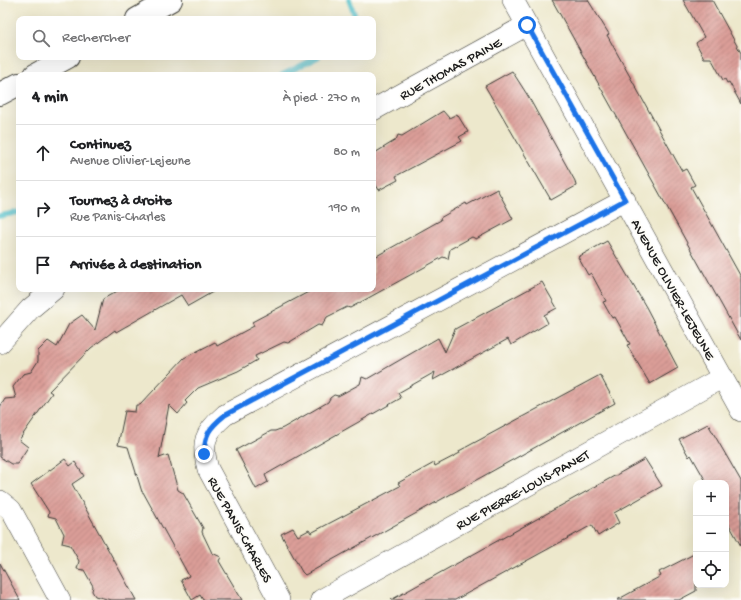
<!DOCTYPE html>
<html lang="fr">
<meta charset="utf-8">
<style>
body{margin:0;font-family:"Gochi Hand",sans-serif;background:#f2f2f2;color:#202124}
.controls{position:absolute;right:12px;bottom:12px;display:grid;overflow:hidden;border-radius:8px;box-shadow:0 4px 16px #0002}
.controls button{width:36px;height:36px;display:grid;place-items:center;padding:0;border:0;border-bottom:1px solid #e0e0e0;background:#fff;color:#202124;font:20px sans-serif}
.stop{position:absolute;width:12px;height:12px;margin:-9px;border:3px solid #1a73e8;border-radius:50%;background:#fff}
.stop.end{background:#1a73e8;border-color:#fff;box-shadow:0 1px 4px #0008}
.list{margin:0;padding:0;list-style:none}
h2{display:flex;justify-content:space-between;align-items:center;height:52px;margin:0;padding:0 16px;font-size:17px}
h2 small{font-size:13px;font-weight:400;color:#757577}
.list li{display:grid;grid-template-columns:26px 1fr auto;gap:12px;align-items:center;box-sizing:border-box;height:56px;padding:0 16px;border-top:1px solid #e0e0e0}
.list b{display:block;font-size:15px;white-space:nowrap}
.list p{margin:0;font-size:13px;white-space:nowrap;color:#757577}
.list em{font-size:13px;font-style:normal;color:#757577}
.icon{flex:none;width:22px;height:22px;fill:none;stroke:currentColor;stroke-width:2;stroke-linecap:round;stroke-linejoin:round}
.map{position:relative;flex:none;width:741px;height:600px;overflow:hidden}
.search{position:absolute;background:#fff;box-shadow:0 4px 16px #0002;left:16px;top:16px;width:360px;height:44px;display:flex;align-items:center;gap:10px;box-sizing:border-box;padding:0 14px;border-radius:8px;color:#757577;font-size:15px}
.panel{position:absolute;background:#fff;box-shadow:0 4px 16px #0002;left:16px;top:72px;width:360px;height:220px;border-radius:8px}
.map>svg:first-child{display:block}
</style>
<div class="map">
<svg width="741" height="600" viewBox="0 0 741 600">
<defs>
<pattern id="building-hatch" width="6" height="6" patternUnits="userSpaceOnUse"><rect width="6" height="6" fill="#db9e98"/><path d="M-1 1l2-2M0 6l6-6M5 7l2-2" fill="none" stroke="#b1807b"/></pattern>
</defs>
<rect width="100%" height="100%" fill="#fdfcf7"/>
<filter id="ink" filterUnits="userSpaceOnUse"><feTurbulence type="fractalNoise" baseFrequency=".025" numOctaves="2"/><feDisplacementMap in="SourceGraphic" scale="8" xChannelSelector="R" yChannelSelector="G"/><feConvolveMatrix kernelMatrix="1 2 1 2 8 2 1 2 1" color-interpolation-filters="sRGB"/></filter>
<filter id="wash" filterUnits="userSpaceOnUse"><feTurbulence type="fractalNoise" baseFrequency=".012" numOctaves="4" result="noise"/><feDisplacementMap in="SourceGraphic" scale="16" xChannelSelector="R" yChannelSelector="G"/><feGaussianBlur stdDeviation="0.9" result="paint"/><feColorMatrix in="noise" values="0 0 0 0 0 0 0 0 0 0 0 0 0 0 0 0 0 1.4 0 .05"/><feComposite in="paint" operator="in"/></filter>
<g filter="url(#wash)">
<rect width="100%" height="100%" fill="#ede8cc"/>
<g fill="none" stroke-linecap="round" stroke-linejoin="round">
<!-- stream -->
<path stroke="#52c0ca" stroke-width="5.5" d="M 349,0 L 356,19
M 282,75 L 318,57
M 0,216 L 19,212"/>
</g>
<g id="blocks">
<!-- building -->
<path fill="url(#building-hatch)" d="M 552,0 L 588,0 L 609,34 L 607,35 L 682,171 L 686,169 L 695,185 L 691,187 L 741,277 L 741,340 Z
M 683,0 L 712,0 L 741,53 L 741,104 L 729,82 L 727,83 L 725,79 L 723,80 L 711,58 L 704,58 L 696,43 L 704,37 Z
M 512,71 L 528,96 L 575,181 L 576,186 L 551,200 L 485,86 Z
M 443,111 L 449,118 L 457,114 L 468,132 L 459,137 L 462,141 L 396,176 L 398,180 L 379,190 L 373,180 L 373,154 L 396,140 L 398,135 L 402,136 Z
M 497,189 L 513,219 L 476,239 L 472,237 L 450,249 L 448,259 L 443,257 L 350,308 L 347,307 L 327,317 L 322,326 L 318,325 L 288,343 L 284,342 L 255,356 L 257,360 L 238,371 L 198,388 L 185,401 L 187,403 L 178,414 L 169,405 L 159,458 L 168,455 L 178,490 L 183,493 L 203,528 L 202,532 L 212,553 L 221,557 L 219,561 L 242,600 L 203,600 L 200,595 L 192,600 L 181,580 L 189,576 L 143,492 L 142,492 L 128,447 L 118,445 L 125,411 L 135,412 L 136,405 L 140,405 L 184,358 L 215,342 L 217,346 L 254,326 L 252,322 L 314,289 L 374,289 L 373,258 L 441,220 L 440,218 L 466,203 L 467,205 Z
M 607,241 L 646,307 L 678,368 L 650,384 L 627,345 L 630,344 L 615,317 L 612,318 L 603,302 L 606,301 L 591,273 L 588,275 L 578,257 Z
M 542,282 L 557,308 L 544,315 L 548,323 L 511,345 L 508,339 L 433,380 L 435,372 L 398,393 L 401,398 L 265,475 L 268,482 L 256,489 L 236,450 L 271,431 L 275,431 L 283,428 L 328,402 L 330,398 L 334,395 L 338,396 L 360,384 L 362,377 L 367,379 L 438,338 L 445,352 L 455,329 Z
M 121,289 L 218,289 L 188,306 L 181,295 L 116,332 L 115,330 L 91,348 L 49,391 L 52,393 L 19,440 L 28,447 L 17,464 L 11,464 L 0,457 L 0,407 L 5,399 L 16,398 L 13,387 L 23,374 L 31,372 L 38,361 L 38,351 L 48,341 L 57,347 L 69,324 L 82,315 L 95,330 L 103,299 Z
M 600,375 L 615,403 L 305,575 L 302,572 L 281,534 L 293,528 L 298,536 L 309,530 L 311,533 L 400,486 L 398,483 L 434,463 L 435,466 L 460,453 L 459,451 Z
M 708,424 L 741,481 L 741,546 L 726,519 L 726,483 L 707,483 L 691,455 L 689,457 L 679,439 Z
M 65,459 L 70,466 L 75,462 L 84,476 L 72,484 L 136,600 L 111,600 L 95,596 L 92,591 L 93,586 L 84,570 L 77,569 L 79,561 L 70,545 L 62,543 L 64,534 L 56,518 L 48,516 L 49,512 L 31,484 Z
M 645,459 L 662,486 L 614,513 L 619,523 L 598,536 L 592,525 L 455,600 L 391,600 Z
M 696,553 L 696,591 L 679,600 L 617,600 L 661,576 L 659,572 Z
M 0,563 L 20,600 L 0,600 Z"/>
</g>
</g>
<g filter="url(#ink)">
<use href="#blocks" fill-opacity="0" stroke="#3b3b36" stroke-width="1"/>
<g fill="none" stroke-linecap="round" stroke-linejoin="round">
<!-- street casing -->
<g stroke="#3b3b36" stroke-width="22">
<path id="street" d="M 513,0 L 741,411
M 373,110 L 527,25
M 0,343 L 30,309 L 54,289
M 0,501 L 11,510 L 60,600
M 279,600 L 208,469 C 201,443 204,433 225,415 L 625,200
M 321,600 L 723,377"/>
</g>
<!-- secondary casing -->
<g stroke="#3b3b36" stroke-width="24">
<path id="secondary" d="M 137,19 L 171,0
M 35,75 L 68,57
M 0,94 L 19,84"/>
</g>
<!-- street -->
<use href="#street" stroke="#fff" stroke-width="21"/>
<!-- secondary -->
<use href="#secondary" stroke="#fff" stroke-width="22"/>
</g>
</g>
<g fill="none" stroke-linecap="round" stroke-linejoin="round" filter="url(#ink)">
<!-- route -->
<path stroke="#1a73e8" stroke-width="5" d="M 204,454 C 205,434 209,428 225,415 L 625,200 L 527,25"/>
</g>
<g text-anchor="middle" stroke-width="3.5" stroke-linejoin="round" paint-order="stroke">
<!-- street labels -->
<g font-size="14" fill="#1c1c1c" stroke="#fdfcf7">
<text transform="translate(450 68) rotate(-29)" y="5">RUE THOMAS PAINE</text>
<text transform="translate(674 289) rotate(61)" y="5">AVENUE OLIVIER-LEJEUNE</text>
<text transform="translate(522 489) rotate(-29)" y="5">RUE PIERRE-LOUIS-PANET</text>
<text transform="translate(241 529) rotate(61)" y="5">RUE PANIS-CHARLES</text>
</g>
</g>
</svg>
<div class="controls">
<button>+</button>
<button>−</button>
<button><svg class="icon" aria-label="locate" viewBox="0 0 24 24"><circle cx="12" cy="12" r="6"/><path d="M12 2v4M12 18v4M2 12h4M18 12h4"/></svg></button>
</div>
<div class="stop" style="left:527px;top:25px"></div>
<div class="stop end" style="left:204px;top:454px"></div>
<div class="search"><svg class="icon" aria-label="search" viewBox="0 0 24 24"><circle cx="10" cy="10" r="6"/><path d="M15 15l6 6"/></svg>Rechercher</div>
<section class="panel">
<h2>4 min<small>À pied · 270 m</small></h2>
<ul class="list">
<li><svg class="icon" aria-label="ahead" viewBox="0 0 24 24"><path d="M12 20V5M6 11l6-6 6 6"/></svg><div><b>Continuez</b><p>Avenue Olivier-Lejeune</p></div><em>80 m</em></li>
<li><svg class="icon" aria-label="right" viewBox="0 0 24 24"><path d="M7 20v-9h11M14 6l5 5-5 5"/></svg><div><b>Tournez à droite</b><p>Rue Panis-Charles</p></div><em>190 m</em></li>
<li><svg class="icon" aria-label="arrive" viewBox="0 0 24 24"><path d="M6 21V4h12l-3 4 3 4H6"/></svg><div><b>Arrivée à destination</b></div></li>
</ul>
</section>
</div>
